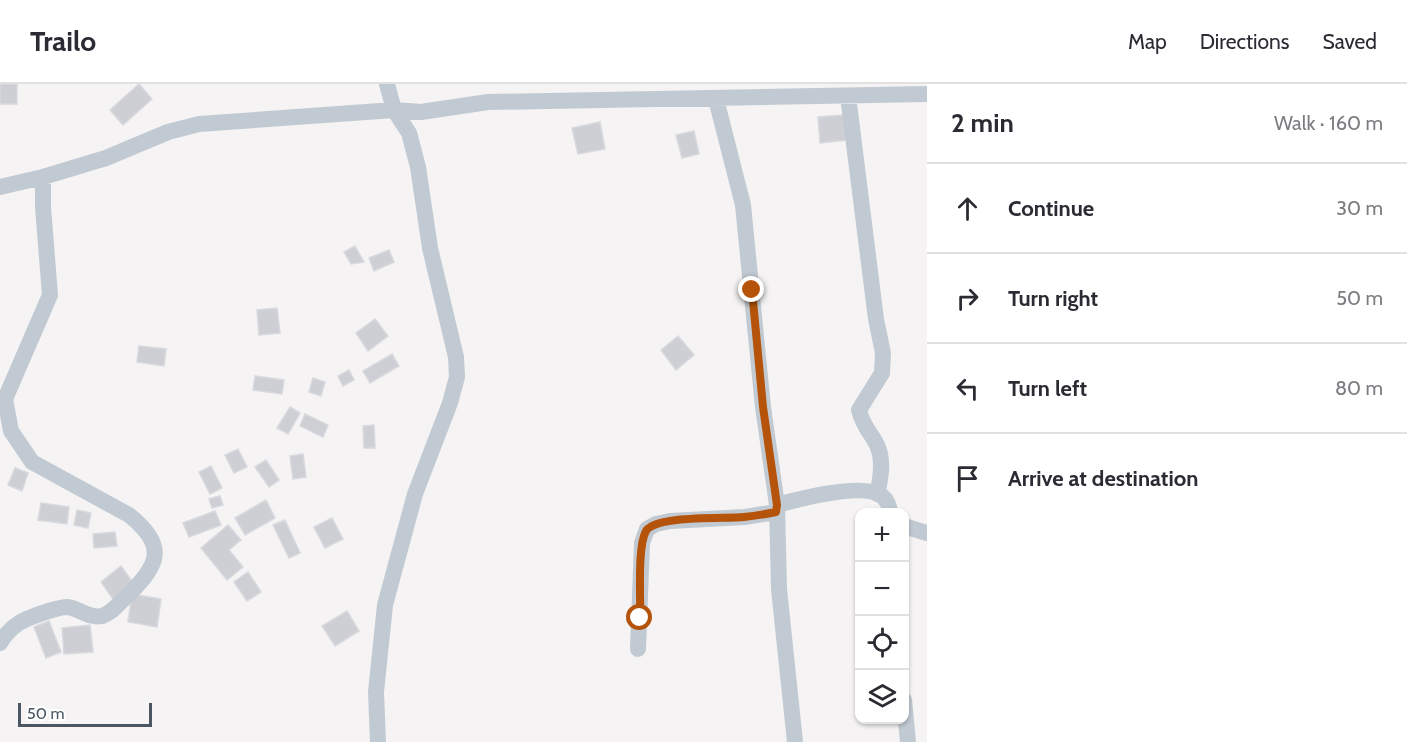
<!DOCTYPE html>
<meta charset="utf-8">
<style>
body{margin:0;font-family:Cabin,sans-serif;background:#f2f2f3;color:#2b2b33}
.controls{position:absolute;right:18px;bottom:18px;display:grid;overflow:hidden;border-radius:12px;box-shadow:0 2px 4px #0004}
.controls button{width:54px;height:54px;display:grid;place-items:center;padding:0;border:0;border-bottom:2px solid #e1e1e2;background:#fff;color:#2b2b33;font:30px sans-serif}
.scale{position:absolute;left:18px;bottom:15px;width:134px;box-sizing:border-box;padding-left:6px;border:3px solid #4a5661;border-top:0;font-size:16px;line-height:21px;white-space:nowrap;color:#4a5661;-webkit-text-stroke:4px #fff;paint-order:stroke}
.stop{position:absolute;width:18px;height:18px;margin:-14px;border:4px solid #b45309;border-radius:50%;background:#fff}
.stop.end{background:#b45309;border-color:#fff;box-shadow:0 2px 6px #0008}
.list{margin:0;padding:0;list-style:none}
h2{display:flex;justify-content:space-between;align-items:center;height:78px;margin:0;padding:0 24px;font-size:26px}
h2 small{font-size:20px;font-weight:400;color:#7c7c81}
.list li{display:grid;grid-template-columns:39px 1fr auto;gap:18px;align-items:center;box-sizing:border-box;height:90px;padding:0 24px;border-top:2px solid #e1e1e2}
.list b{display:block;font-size:22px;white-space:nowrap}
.list em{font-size:20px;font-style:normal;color:#7c7c81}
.icon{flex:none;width:33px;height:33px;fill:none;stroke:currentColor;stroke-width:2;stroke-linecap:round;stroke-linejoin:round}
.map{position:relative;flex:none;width:927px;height:658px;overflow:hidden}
header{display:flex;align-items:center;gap:36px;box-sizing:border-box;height:84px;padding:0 30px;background:#fff;border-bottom:2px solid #e1e1e2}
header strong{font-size:28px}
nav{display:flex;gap:33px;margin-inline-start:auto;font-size:21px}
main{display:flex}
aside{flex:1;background:#fff}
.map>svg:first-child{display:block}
</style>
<header>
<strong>Trailo</strong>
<nav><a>Map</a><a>Directions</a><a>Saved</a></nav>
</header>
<main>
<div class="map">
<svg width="927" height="658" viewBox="0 0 927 658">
<rect width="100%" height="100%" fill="#f5f3f3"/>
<!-- building -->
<path fill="#cdcfd5" stroke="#d7d9de" stroke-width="1.5" d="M 0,0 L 17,0 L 17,20 L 0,20 Z
M 139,0 L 152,15 L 123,41 L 110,26 Z
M 844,31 L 847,56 L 820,59 L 818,33 Z
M 600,38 L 605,65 L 578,70 L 572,44 Z
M 694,47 L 699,70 L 682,74 L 676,51 Z
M 355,162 L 364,178 L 351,180 L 344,168 Z
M 389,166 L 394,178 L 374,187 L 369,174 Z
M 277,224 L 280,249 L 259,251 L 257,226 Z
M 375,235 L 388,252 L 368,267 L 356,249 Z
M 678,252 L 694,271 L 676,286 L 661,266 Z
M 139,262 L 166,265 L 164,282 L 137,278 Z
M 392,270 L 399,282 L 370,299 L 363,287 Z
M 349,286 L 354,296 L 343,302 L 338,292 Z
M 255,292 L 284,296 L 282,310 L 253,306 Z
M 313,294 L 325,298 L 321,312 L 309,308 Z
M 290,323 L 300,329 L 288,350 L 277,344 Z
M 305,330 L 328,341 L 323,353 L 300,342 Z
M 374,341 L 375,364 L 364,364 L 363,342 Z
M 238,365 L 247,383 L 234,389 L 225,371 Z
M 303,370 L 306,393 L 293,395 L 290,372 Z
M 266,376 L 279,396 L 269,403 L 255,383 Z
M 211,382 L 222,404 L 210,410 L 199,388 Z
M 15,384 L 28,389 L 22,407 L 8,401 Z
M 220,412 L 223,421 L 212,424 L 209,415 Z
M 266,416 L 275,434 L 245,451 L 235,434 Z
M 41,419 L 69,423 L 67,440 L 38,436 Z
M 77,426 L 91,429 L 88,444 L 74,441 Z
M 215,427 L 221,441 L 189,453 L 183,439 Z
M 332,434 L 343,455 L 325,464 L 314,443 Z
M 285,436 L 300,469 L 289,474 L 273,441 Z
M 228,441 L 241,456 L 229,466 L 243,483 L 227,496 L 201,464 Z
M 115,448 L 117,462 L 94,464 L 93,450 Z
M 121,482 L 134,500 L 113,515 L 101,498 Z
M 248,488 L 261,508 L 247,517 L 234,498 Z
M 132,510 L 161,515 L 157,543 L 128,538 Z
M 347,527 L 359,547 L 335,562 L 322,542 Z
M 49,537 L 61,568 L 46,574 L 34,543 Z
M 90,541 L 93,568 L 64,570 L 62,544 Z"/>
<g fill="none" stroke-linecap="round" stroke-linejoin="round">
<!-- minor -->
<path stroke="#c1cad2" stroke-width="16" d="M 848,12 L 876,235 L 883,269 L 882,289 L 859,326 C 863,343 870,347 877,361 C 884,376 881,394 877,410
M 716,15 L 743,121 L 763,323 L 777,421 L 779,505 L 795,658
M 0,103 L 43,93 L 106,74 L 168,48 L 199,40 L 394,26 L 421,28 L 488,18 L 927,10
M 777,421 C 799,415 863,398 882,412 C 888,417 889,422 890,428
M 904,442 L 927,449
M 0,559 C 5,551 11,544 19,539 C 27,534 57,523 67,523 C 79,524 89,535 102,532 C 112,529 119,519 127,512 C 159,481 168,462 129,431 L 32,378 L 11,347 L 5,315 L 50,211 L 43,123 L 43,93
M 638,565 L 642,459 L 647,445 L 656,440 L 670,437 L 745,433 L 776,428
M 904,616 L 908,658
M 378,658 L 376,608 L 385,521 L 415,410 L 450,319 L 457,293 L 456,273 L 430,164 L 418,83 L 409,49 L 394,26 L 387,0"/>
</g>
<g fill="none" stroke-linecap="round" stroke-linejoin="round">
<!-- route -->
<path stroke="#b45309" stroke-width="8" d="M 640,534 C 641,515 637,463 646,447 C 656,431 725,435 744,433 C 755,432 766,430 776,428 L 777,421 L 763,323 L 752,206"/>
</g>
</svg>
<div class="controls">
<button>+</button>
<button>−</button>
<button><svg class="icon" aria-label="locate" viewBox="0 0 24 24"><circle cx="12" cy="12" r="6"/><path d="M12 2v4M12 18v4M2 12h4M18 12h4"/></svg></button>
<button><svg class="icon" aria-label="layers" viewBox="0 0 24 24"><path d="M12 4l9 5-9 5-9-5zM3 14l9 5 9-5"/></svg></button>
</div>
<div class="scale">50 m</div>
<div class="stop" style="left:640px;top:534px"></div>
<div class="stop end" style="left:752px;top:206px"></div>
</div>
<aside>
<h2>2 min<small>Walk · 160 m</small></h2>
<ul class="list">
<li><svg class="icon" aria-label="ahead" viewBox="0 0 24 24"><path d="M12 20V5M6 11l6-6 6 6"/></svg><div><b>Continue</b></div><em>30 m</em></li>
<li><svg class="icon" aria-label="right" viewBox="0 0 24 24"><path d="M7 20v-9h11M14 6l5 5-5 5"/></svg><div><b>Turn right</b></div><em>50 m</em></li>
<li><svg class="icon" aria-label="left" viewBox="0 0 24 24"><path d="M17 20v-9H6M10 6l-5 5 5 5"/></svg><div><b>Turn left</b></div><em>80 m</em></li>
<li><svg class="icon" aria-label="arrive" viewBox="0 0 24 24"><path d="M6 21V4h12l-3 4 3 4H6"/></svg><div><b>Arrive at destination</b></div></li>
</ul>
</aside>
</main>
